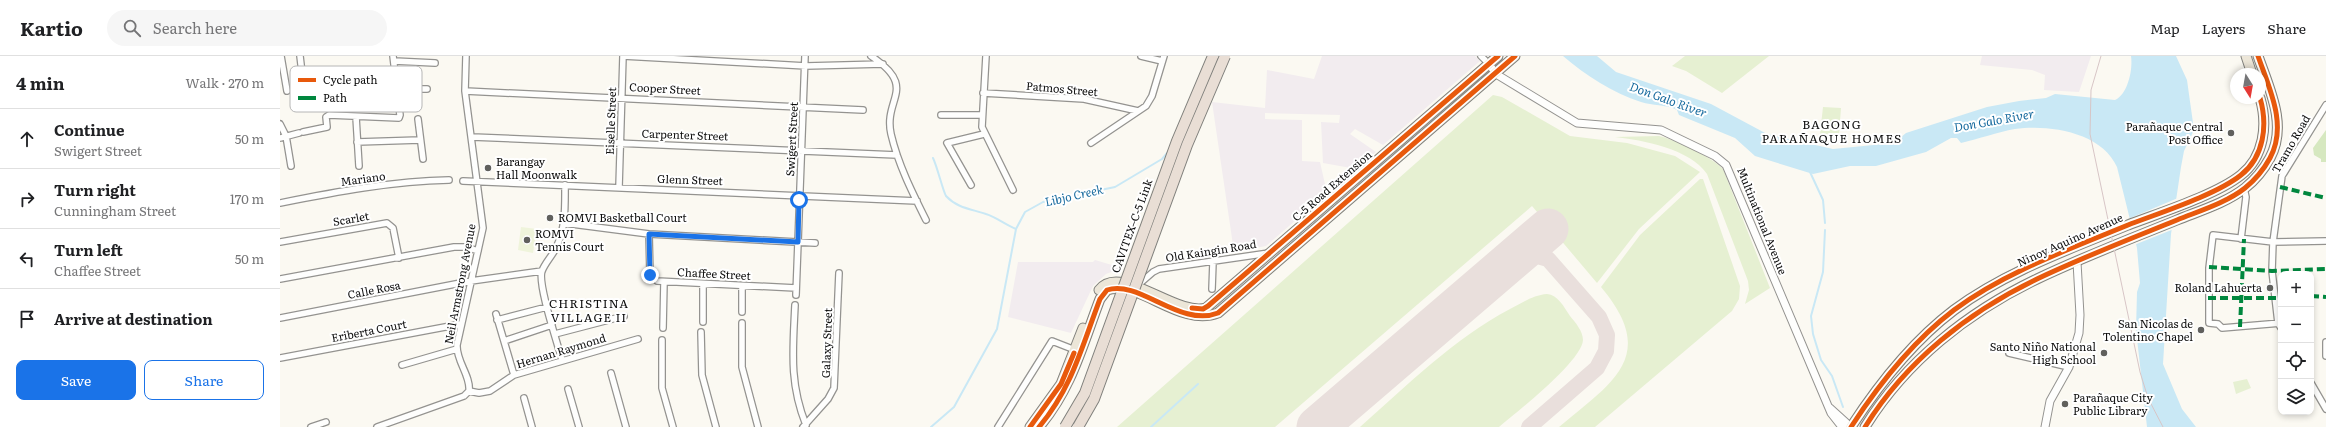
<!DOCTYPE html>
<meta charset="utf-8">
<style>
body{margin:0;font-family:Literata,serif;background:#f6f6f6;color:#202124}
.controls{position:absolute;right:12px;bottom:12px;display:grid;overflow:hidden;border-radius:8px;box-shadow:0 2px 6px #0003}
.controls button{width:36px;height:36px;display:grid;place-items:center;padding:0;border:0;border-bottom:1px solid #e0e0e0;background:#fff;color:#202124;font:20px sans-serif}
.compass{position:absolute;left:1950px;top:12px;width:36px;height:36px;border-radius:50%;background:#fff;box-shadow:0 2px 6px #0003;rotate:169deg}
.stop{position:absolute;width:12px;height:12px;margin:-9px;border:3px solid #1a73e8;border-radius:50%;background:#fff}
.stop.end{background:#1a73e8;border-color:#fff;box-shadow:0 1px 4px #0008}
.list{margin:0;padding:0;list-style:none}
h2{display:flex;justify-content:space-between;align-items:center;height:52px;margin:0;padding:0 16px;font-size:17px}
h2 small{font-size:13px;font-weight:400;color:#757577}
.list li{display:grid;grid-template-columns:26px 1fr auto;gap:12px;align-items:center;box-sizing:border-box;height:60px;padding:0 16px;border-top:1px solid #e0e0e0}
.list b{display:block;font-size:15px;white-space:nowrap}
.list p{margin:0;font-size:13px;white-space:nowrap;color:#757577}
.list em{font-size:13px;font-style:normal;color:#757577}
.actions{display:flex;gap:8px;padding:12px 16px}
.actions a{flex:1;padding:9px 0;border:1px solid #1a73e8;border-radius:8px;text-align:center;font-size:14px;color:#1a73e8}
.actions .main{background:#1a73e8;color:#fff}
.icon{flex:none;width:22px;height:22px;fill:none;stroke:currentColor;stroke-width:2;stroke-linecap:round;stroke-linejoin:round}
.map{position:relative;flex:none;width:2046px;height:371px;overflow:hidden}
header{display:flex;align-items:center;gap:24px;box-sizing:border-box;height:56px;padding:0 20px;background:#fff;border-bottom:1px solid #e0e0e0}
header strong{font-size:19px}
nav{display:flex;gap:22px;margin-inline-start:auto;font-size:14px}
.search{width:280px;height:36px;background:#f6f6f6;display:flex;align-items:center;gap:10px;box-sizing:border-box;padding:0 14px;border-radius:22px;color:#757577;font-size:15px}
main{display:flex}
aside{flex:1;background:#fff}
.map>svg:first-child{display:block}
</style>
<header>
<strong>Kartio</strong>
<div class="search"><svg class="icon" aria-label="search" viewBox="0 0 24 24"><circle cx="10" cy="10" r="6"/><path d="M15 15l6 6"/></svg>Search here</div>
<nav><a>Map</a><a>Layers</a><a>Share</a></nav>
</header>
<main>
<aside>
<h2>4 min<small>Walk · 270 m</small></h2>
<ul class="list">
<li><svg class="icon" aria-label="ahead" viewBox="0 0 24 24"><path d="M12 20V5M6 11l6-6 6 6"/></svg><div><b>Continue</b><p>Swigert Street</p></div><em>50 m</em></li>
<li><svg class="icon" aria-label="right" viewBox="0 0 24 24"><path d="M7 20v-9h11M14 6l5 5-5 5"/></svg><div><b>Turn right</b><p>Cunningham Street</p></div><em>170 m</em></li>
<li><svg class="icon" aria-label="left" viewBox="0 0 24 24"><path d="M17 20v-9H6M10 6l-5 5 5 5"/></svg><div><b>Turn left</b><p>Chaffee Street</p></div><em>50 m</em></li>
<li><svg class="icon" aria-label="arrive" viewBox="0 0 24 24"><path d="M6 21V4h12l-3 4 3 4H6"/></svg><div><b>Arrive at destination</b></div></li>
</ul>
<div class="actions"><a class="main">Save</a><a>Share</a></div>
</aside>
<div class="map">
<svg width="2046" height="371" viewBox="0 0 2046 371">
<rect width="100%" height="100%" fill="#fbf9f2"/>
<!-- industrial -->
<path fill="#f2ecef" d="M 1042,0 L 1195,0 L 1200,5 L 1103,89 L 1075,73 L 1070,78 L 1096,96 L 1072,116 L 1071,112 L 1043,107 L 1041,66 L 1059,67 L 1060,59 L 985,57 L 985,63 L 1022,64 L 1022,105 L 1040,106 L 1047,137 L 986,190 L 954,196 L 932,46 L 985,52 L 987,14 L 1034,23 Z
M 1702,0 L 1811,0 L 1799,36 L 1764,34 L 1765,19 L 1752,14 L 1700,9 Z
M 815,204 L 842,212 L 826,218 L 813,230 L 791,277 L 728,261 L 738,206 L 813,206 Z"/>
<!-- green -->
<path fill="#e6f0d2" d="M 1405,0 L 1489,0 L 1442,37 L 1406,15 L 1392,10 Z
M 1213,39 L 1222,41 L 1290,80 L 1347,87 L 1395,100 L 1420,116 L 1359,173 L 1317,227 L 1252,150 L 995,371 L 837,371 Z
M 1543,51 L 1561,52 L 1559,79 L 1540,78 Z
M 1379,80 C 1394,83 1432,101 1443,113 L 1490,232 L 1465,248 L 1469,234 L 1468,225 L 1427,118 C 1410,93 1363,84 1335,81 Z
M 1420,123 L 1423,123 L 1460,230 L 1459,243 L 1452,255 L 1315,371 L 1279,371 C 1333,326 1379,300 1321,231 L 1360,179 Z
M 1267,238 C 1278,239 1284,251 1290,260 C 1295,266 1303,275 1303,284 C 1302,305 1237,356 1219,371 L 1080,371 C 1128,329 1173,283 1230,253 C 1242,247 1253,239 1267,238 Z
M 1967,323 L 1971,332 L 1956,338 L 1953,326 Z"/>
<!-- forest -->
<path fill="#d6e8c0" d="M 2046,74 L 2046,106 L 2041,106 L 2041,103 L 2034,99 L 2033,92 Z"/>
<!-- pitch -->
<path fill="#eff4db" d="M 241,171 L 257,173 L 253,197 L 238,194 Z"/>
<!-- water -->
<path fill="#c9e8f5" d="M 1283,0 L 1317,0 L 1336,16 L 1431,48 L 1487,78 L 1553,93 L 1614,87 L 1626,77 L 1707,51 L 1739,45 L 1766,42 L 1775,38 L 1835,44 C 1848,38 1853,13 1851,0 L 1896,0 L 1907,24 L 1914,74 L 1904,95 L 1901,111 L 1891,178 L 1883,308 L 1902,353 L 1916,371 L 1867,371 L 1856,274 L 1857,236 L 1860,227 L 1857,192 L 1837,111 C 1822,76 1768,68 1735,73 C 1717,76 1699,83 1681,87 L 1677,82 L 1671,82 L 1646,96 L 1596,110 L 1570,110 L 1533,118 L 1475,100 L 1455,82 L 1399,59 L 1397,54 C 1385,48 1373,50 1361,46 C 1333,37 1305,19 1283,0 Z"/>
<!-- pier -->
<path fill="#fbf9f2" d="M 1898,142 L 1894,173 L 1854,189 L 1848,163 Z"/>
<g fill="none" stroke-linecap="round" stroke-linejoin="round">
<!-- stream -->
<path stroke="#c9e8f5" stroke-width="2" d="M 912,61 L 918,51
M 653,102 C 657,110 663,135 666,140 C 677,152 691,153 706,158 C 716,161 726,169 736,173
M 1530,116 L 1543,144 L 1545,167
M 1545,174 L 1543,216 L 1531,260 L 1533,278 L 1541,304 L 1552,320 L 1563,351
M 651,371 L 674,351 L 717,273 L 736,173 L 745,156 L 763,146 L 835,131 L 882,103 L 888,96
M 871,371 L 918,328"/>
<!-- taxiway -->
<path stroke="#e9dfdc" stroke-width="16" d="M 1225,209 L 1251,198 L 1268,203 L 1319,261 L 1327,279 L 1326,295 L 1317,312 L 1249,371"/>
<!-- runway -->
<path stroke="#e9dfdc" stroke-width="41" d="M 1037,371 L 1268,173"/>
<!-- minor casing -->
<g stroke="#949390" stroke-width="8">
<path id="minor" d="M 1,0 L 7,35
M 20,0 L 24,34
M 591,0 C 639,32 603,42 611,78 C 618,108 632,136 646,164
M 706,0 L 702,71 L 733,134
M 861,0 L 882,5
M 1201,0 L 1209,8
M 114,5 L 155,7
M 53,22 L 116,26
M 117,33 L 147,33
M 185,35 L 583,54
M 703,37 L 804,43 L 858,55
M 661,59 L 702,59
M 76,61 L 79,110
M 138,63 L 143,103
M 0,68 L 6,80 L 11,110
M 23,76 L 47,71 L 46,61 L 49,59 L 119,62 L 120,59 L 113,0
M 192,81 L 617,99
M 0,82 L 19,77
M 77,86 L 140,84
M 811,87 L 866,50 L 872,40 L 884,0
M 183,125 L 637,145
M 691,129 L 667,87 L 704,78
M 339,131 L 343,0 L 526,10 L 603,8
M 0,147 C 55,136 113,125 169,124
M 284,167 L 369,178 L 535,187
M 369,178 L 370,219 L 377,225 L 516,232
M 1961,183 L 1966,141 L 1964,132
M 0,186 L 107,167 L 113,172 L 119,202
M 0,223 L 174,191 L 186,191 L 198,195
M 858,229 L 873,216 L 879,213 L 989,197
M 932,233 L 933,206
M 516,239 L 525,0
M 515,249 C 513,293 509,327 526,369
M 462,256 L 462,230
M 216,258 L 234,319
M 0,262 L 191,225 L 262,215
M 217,264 L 267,251
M 423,266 L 423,228
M 462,267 L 462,311 L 478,371
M 2001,267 L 1942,272 L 1938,268 L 1929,267 L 1929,212 L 1933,179 L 1993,186 L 2046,185
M 383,272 L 384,226
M 2001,272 L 1998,267 L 1992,215 L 1993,186 L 2002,120 L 2046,49
M 421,276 L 422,319 L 436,371
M 275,278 L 344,260
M 382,284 L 382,332 L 393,371
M 224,285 L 272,269
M 2046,286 L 2046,300
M 1729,297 L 1789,311
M 0,302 L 181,268
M 282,304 C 278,289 257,227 262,215 C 265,207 272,200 276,192 C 286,171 285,151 285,129
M 122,309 L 177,293
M 331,317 L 346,371
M 2031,327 L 2046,353
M 288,333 L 299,371
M 189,335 L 199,337 L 210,335 L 234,319 L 358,283
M 244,342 L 252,371
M 31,371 L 46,366
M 97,371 L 184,340 L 189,335 C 191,320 176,305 177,289 L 203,172 L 185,35 L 186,0
M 523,371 L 548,343 L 554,332 L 559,217
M 718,371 L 772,285 L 795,294"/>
</g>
<!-- tertiary casing -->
<g stroke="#949390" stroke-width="9">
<path id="tertiary" d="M 1209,8 L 1216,18 L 1297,67 L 1381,74 L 1435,100 L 1446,109 L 1551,357 L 1562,371
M 1550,352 L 1571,371
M 1765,371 L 1770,345 L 1789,311 L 1799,277 L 1800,259 L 1797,206"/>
</g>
<!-- primary casing -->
<g stroke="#81817d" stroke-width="11">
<path id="primary" d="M 1966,0 L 1972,18
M 819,234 C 840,206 897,261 926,252 L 1218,0
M 750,371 L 781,328 L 803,272
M 759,371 C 792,332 802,290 820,243 L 827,234 C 859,223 900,272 938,257 L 1235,0
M 1571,371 C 1599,328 1633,285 1674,254 C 1725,216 1790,193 1848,169 C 1879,157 1936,139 1961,119 C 1984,101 1988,69 1980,42
M 1585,371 C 1626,305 1688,256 1757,223 C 1803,201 1850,183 1897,164 C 1919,155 1946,147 1965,132 C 1975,124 1984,113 1990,102 C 2008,69 1989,32 1978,0"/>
</g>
<!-- minor -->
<use href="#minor" stroke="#fefefd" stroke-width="5.5"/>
<!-- tertiary -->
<use href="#tertiary" stroke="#fefefd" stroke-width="7"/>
<!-- primary -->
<use href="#primary" stroke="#ece6d8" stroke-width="9"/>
<!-- tram -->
<path stroke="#d7c5c6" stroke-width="1" d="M 1821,0 L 1811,34 L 1810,78 L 1860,316 L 1868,342 L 1883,371"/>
<!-- motorway-bridge casing -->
<g stroke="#81817d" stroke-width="12" stroke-linecap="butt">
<path id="motorway-bridge" d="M 785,371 L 805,337 L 897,85 L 933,0
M 798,371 L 814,343 L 907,89 L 945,0"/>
</g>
<!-- motorway-bridge -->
<use href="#motorway-bridge" stroke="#e9ded5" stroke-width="10"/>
<!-- quiet -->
<path stroke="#00873e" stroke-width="4" stroke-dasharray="8 4" stroke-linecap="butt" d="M 2000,131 L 2046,142
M 1929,211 L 1992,215 L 2046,213
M 2031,240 L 2046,241
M 1928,242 L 2001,242
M 1960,271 L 1964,183"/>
<!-- cycleway casing -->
<g stroke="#fff" stroke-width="8">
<path id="cycleway" d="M 912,252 L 923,253 L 928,250 L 1218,0
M 750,371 L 781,328 L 794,297
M 759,371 C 792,332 802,290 820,243 L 827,234 C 859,223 900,272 938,257 L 1235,0
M 1571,371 C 1599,328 1633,285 1674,254 C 1725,216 1790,193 1848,169 C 1879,157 1936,139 1961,119 C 1984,101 1988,69 1980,42
M 1585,371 C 1626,305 1688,256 1757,223 C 1803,201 1850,183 1897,164 C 1919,155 1946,147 1965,132 C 1975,124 1984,113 1990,102 C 2008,69 1989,32 1978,0"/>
</g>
<!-- cycleway -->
<use href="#cycleway" stroke="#e8590c" stroke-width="5"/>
</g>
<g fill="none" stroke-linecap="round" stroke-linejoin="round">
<!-- route -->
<path stroke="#1a73e8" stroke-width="5" d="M 370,219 L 369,178 L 518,186 L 519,144"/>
</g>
<!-- markers -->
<g fill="#60605d" stroke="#fff" stroke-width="1.5">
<circle cx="1951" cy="77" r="4"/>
<circle cx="208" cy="112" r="4"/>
<circle cx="270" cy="162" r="4"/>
<circle cx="247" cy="184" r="4"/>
<circle cx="1990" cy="232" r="4"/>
<circle cx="1921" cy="274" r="4"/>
<circle cx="1824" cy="297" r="4"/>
<circle cx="1785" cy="348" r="4"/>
</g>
<g text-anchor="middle" stroke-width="4" stroke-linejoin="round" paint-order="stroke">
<!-- street labels -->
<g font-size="11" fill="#0d0d0d" stroke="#fff">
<text transform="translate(385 33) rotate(3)" y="4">Cooper Street</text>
<text transform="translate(782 33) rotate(5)" y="4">Patmos Street</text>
<text transform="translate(331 65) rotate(-88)" y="4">Eiselle Street</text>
<text transform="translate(405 79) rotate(2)" y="4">Carpenter Street</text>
<text transform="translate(512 83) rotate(-87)" y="4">Swigert Street</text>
<text transform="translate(2011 88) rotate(-60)" y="4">Tramo Road</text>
<text transform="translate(83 123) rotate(-8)" y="4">Mariano</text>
<text transform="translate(410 124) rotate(2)" y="4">Glenn Street</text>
<text transform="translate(1052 130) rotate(-41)" y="4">C-5 Road Extension</text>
<text transform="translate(71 163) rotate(-10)" y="4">Scarlet</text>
<text transform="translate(1482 165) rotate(68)" y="4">Multinational Avenue</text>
<text transform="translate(852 170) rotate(-70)" y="4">CAVITEX–C-5 Link</text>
<text transform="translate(1790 184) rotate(-24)" y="4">Ninoy Aquino Avenue</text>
<text transform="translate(931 195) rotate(-9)" y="4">Old Kaingin Road</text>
<text transform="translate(434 218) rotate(3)" y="4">Chaffee Street</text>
<text transform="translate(180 228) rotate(-79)" y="4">Neil Armstrong Avenue</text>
<text transform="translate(94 234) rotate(-11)" y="4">Calle Rosa</text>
<text transform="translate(89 275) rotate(-11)" y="4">Eriberta Court</text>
<text transform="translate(547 287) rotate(-88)" y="4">Galaxy Street</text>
<text transform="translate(281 295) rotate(-17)" y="4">Hernan Raymond</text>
</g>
<!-- poi labels -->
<g font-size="11" fill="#0d0d0d" stroke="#fff" text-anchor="end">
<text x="1943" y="75">Parañaque Central<tspan x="1943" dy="13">Post Office</tspan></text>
<text x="216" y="110" text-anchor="start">Barangay<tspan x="216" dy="13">Hall Moonwalk</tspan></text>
<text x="278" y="166" text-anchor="start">ROMVI Basketball Court</text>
<text x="255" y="182" text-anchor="start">ROMVI<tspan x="255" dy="13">Tennis Court</tspan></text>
<text x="1982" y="236">Roland Lahuerta</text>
<text x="1913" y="272">San Nicolas de<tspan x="1913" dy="13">Tolentino Chapel</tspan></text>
<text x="1816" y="295">Santo Niño National<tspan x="1816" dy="13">High School</tspan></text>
<text x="1793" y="346" text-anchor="start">Parañaque City<tspan x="1793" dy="13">Public Library</tspan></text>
</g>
<!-- water labels -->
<g font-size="12" font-style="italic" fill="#176a9e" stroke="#fff">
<text transform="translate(1388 44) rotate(20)" y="4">Don Galo River</text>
<text transform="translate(1714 65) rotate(-10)" y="4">Don Galo River</text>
<text transform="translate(794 140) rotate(-13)" y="4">Libjo Creek</text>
</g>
<!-- neighbourhood labels -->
<g font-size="12" letter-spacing="1" fill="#0d0d0d" stroke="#fff">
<text x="1552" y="73">BAGONG<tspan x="1552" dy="14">PARAÑAQUE HOMES</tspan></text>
<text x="309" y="252">CHRISTINA<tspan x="309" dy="14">VILLAGE II</tspan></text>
</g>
</g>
<!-- legend -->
<rect x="10" y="10" width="132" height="46" rx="6" fill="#fff" stroke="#b6b6b6" stroke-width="1"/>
<rect x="18" y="22" width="18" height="4" fill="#e8590c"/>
<rect x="18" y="40" width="18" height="4" fill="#00873e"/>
<g font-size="11" fill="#0d0d0d">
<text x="43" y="28">Cycle path</text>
<text x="43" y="46">Path</text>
</g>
</svg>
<div class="controls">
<button>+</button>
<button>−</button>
<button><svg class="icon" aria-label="locate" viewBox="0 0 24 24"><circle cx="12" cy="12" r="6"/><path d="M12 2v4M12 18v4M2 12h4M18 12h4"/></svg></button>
<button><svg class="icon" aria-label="layers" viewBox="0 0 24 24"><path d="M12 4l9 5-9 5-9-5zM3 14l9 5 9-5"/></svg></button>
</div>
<svg class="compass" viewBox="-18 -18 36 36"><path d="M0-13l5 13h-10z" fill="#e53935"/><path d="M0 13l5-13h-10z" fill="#757577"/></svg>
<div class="stop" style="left:519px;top:144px"></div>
<div class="stop end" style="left:370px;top:219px"></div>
</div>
</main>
